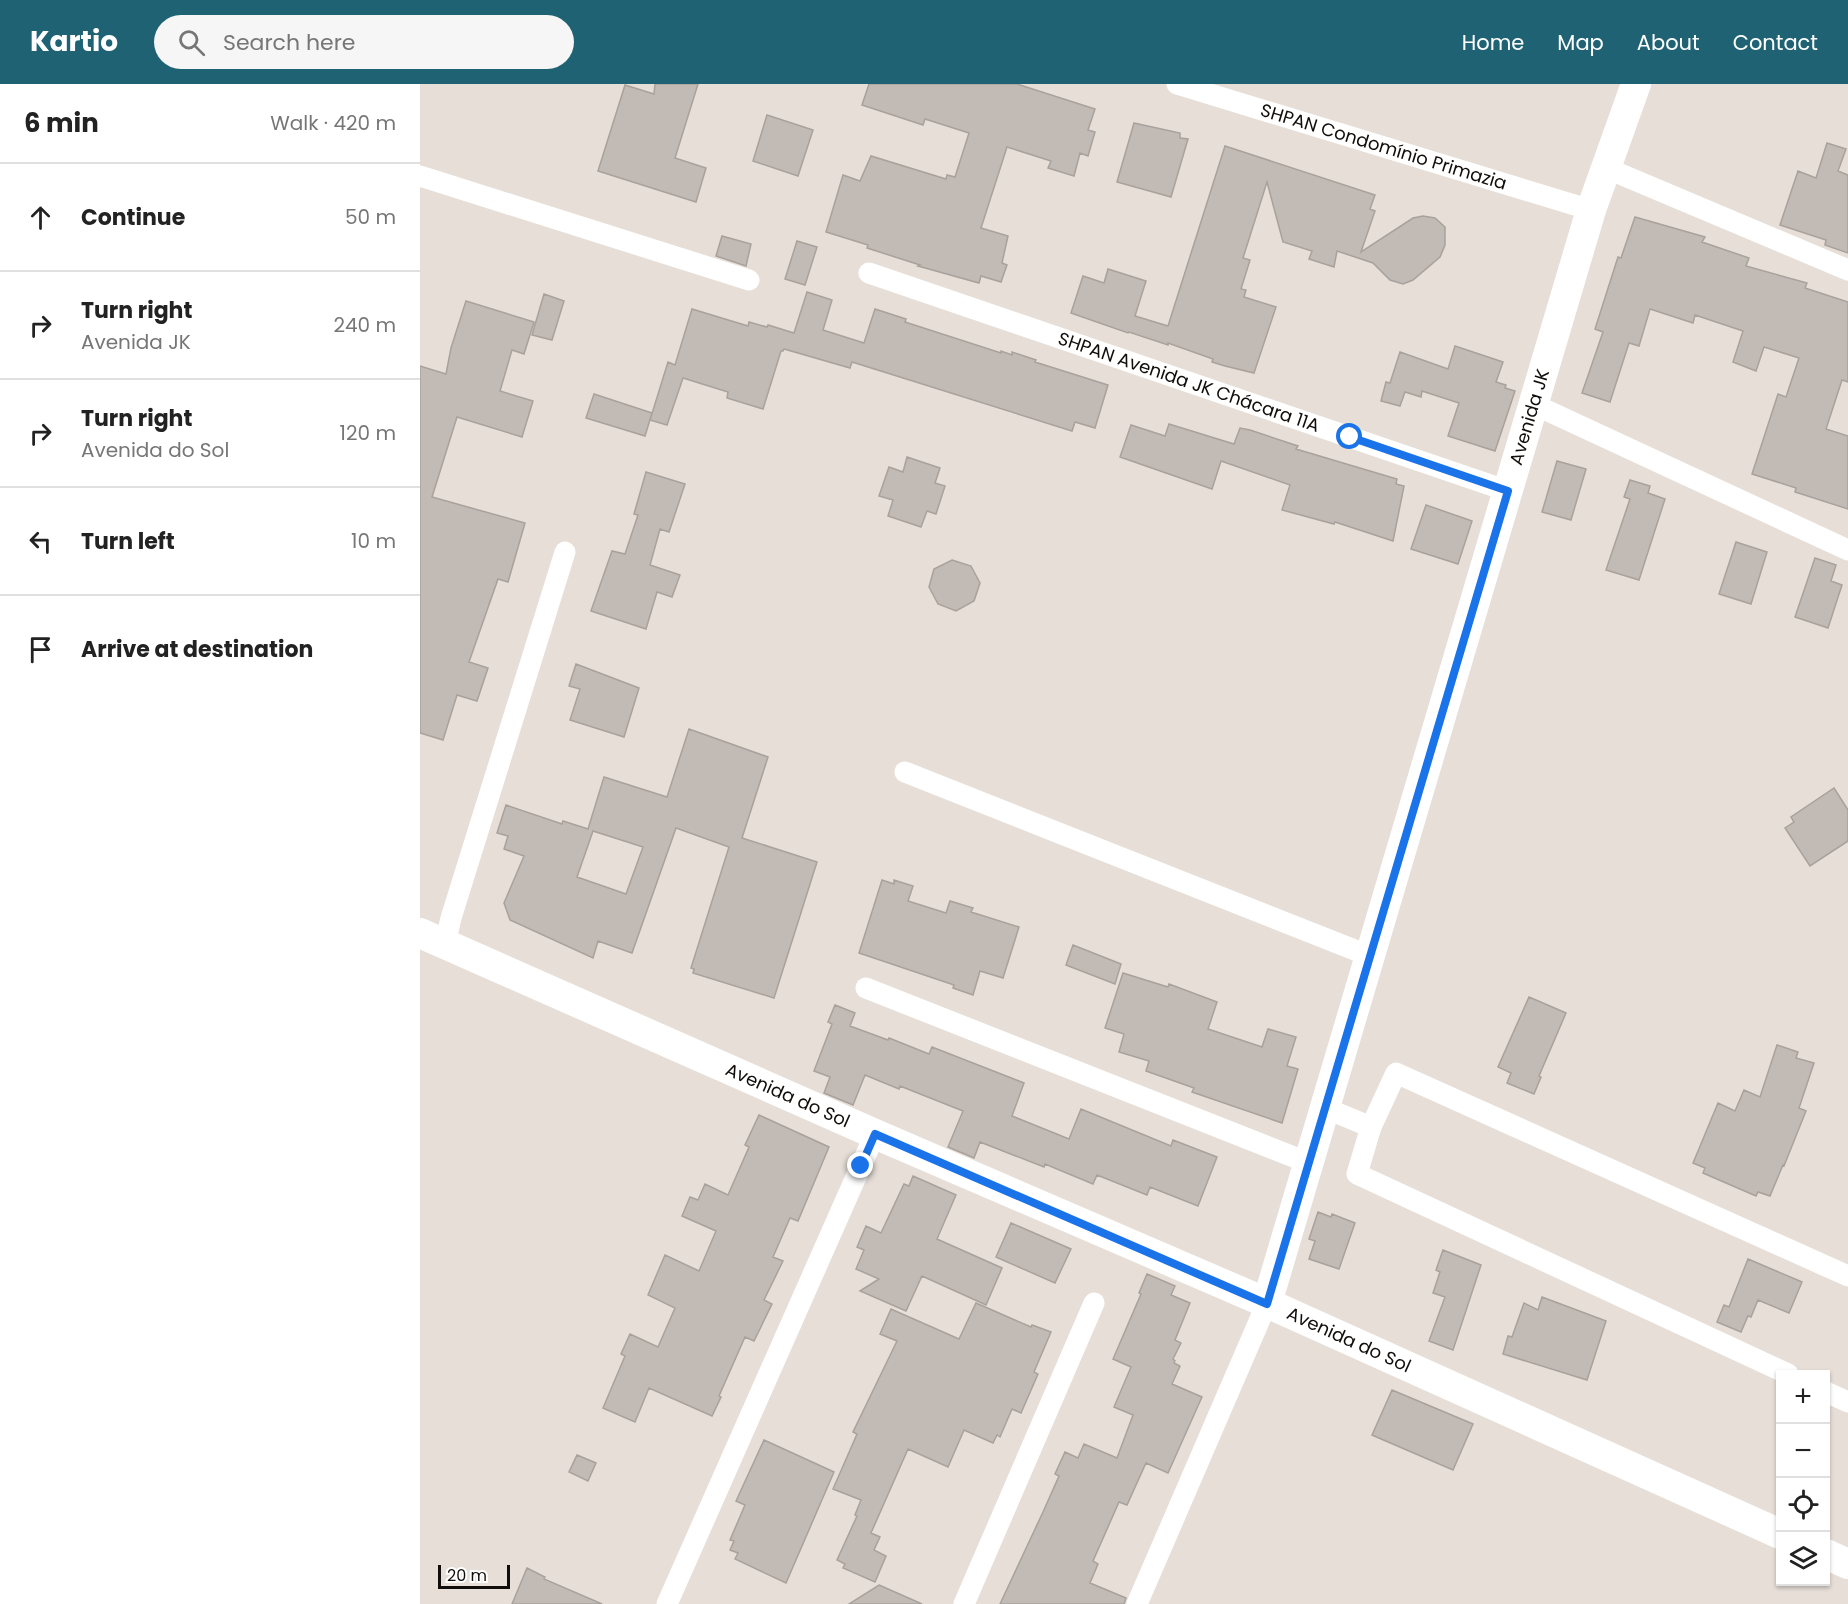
<!DOCTYPE html>
<meta charset="utf-8">
<style>
body{margin:0;font-family:Poppins,sans-serif;background:#f6f6f6;color:#222}
.controls{position:absolute;right:18px;bottom:18px;display:grid;overflow:hidden;border-radius:0px;box-shadow:0 2px 4px #0004}
.controls button{width:54px;height:54px;display:grid;place-items:center;padding:0;border:0;border-bottom:2px solid #e0e0e0;background:#fff;color:#222;font:30px sans-serif}
.scale{position:absolute;left:18px;bottom:15px;width:72px;box-sizing:border-box;padding-left:6px;border:3px solid #100d0b;border-top:0;font-size:16px;line-height:21px;white-space:nowrap;color:#100d0b;-webkit-text-stroke:4px #fff;paint-order:stroke}
.stop{position:absolute;width:18px;height:18px;margin:-14px;border:4px solid #1a73e8;border-radius:50%;background:#fff}
.stop.end{background:#1a73e8;border-color:#fff;box-shadow:0 2px 6px #0008}
.list{margin:0;padding:0;list-style:none}
h2{display:flex;justify-content:space-between;align-items:center;height:78px;margin:0;padding:0 24px;font-size:26px}
h2 small{font-size:20px;font-weight:400;color:#767676}
.list li{display:grid;grid-template-columns:39px 1fr auto;gap:18px;align-items:center;box-sizing:border-box;height:108px;padding:0 24px;border-top:2px solid #e0e0e0}
.list b{display:block;font-size:22px;white-space:nowrap}
.list p{margin:0;font-size:20px;white-space:nowrap;color:#767676}
.list em{font-size:20px;font-style:normal;color:#767676}
.icon{flex:none;width:33px;height:33px;fill:none;stroke:currentColor;stroke-width:2;stroke-linecap:round;stroke-linejoin:round}
.map{position:relative;flex:none;width:1428px;height:1520px;overflow:hidden}
header{display:flex;align-items:center;gap:36px;box-sizing:border-box;height:84px;padding:0 30px;background:#1e6274;color:#fff}
header strong{font-size:28px}
nav{display:flex;gap:33px;margin-inline-start:auto;font-size:21px}
.search{width:420px;height:54px;background:#f6f6f6;display:flex;align-items:center;gap:15px;box-sizing:border-box;padding:0 21px;border-radius:33px;color:#767676;font-size:22px}
main{display:flex}
aside{flex:1;background:#fff}
.map>svg:first-child{display:block}
</style>
<header>
<strong>Kartio</strong>
<div class="search"><svg class="icon" aria-label="search" viewBox="0 0 24 24"><circle cx="10" cy="10" r="6"/><path d="M15 15l6 6"/></svg>Search here</div>
<nav><a>Home</a><a>Map</a><a>About</a><a>Contact</a></nav>
</header>
<main>
<aside>
<h2>6 min<small>Walk · 420 m</small></h2>
<ul class="list">
<li><svg class="icon" aria-label="ahead" viewBox="0 0 24 24"><path d="M12 20V5M6 11l6-6 6 6"/></svg><div><b>Continue</b></div><em>50 m</em></li>
<li><svg class="icon" aria-label="right" viewBox="0 0 24 24"><path d="M7 20v-9h11M14 6l5 5-5 5"/></svg><div><b>Turn right</b><p>Avenida JK</p></div><em>240 m</em></li>
<li><svg class="icon" aria-label="right" viewBox="0 0 24 24"><path d="M7 20v-9h11M14 6l5 5-5 5"/></svg><div><b>Turn right</b><p>Avenida do Sol</p></div><em>120 m</em></li>
<li><svg class="icon" aria-label="left" viewBox="0 0 24 24"><path d="M17 20v-9H6M10 6l-5 5 5 5"/></svg><div><b>Turn left</b></div><em>10 m</em></li>
<li><svg class="icon" aria-label="arrive" viewBox="0 0 24 24"><path d="M6 21V4h12l-3 4 3 4H6"/></svg><div><b>Arrive at destination</b></div></li>
</ul>
</aside>
<div class="map">
<svg width="1428" height="1520" viewBox="0 0 1428 1520">
<rect width="100%" height="100%" fill="#e6ded7"/>
<!-- building -->
<path fill="#c2bab4" stroke="#a9a19b" stroke-width="1.5" fill-rule="evenodd" d="M 235,0 L 278,0 L 255,74 L 286,84 L 276,118 L 178,87 L 205,1 L 234,10 Z
M 449,0 L 597,0 L 675,25 L 668,46 L 675,48 L 668,72 L 660,69 L 654,92 L 628,84 L 631,77 L 587,63 L 561,144 L 588,152 L 582,179 L 587,181 L 581,198 L 561,192 L 559,199 L 498,182 L 500,181 L 447,164 L 448,161 L 406,148 L 423,91 L 440,97 L 451,72 L 526,95 L 527,91 L 535,93 L 549,49 L 505,35 L 503,41 L 442,21 Z
M 347,31 L 393,46 L 378,92 L 333,77 Z
M 714,39 L 760,49 L 760,54 L 768,55 L 751,113 L 697,98 Z
M 1407,59 L 1426,65 L 1418,87 L 1428,91 L 1428,169 L 1405,161 L 1406,156 L 1360,141 L 1378,87 L 1396,94 Z
M 805,62 L 955,111 L 950,125 L 955,127 L 941,168 L 993,134 L 1003,132 L 1015,134 L 1025,143 L 1025,161 L 1020,173 L 993,196 L 983,200 L 970,196 L 953,179 L 917,167 L 914,183 L 889,175 L 892,167 L 863,158 L 847,98 L 823,174 L 830,176 L 821,205 L 826,206 L 824,213 L 856,223 L 834,289 L 805,282 L 792,278 L 793,275 L 748,259 L 748,261 L 709,248 L 708,249 L 651,229 L 663,192 L 684,199 L 688,185 L 726,197 L 715,232 L 748,242 Z
M 1215,133 L 1285,153 L 1282,158 L 1329,174 L 1326,182 L 1387,199 L 1385,204 L 1428,218 L 1428,298 L 1422,296 L 1406,345 L 1428,352 L 1428,425 L 1375,408 L 1376,404 L 1332,390 L 1358,310 L 1366,313 L 1379,274 L 1344,263 L 1336,287 L 1313,278 L 1323,247 L 1275,231 L 1273,239 L 1230,225 L 1219,262 L 1209,259 L 1190,318 L 1162,309 L 1183,248 L 1175,245 L 1198,173 L 1201,174 Z
M 302,152 L 331,160 L 326,182 L 296,172 Z
M 377,157 L 397,163 L 385,201 L 365,195 Z
M 387,208 L 412,216 L 403,246 L 444,259 L 455,225 L 486,235 L 485,238 L 581,269 L 581,267 L 592,271 L 592,268 L 616,276 L 615,278 L 688,301 L 675,344 L 655,338 L 652,347 L 432,278 L 430,284 L 364,265 L 363,267 L 361,267 L 343,325 L 307,314 L 308,308 L 263,294 L 247,341 L 230,336 L 248,278 L 255,281 L 272,225 L 328,242 L 329,238 L 347,243 L 348,241 L 374,249 Z
M 124,210 L 144,217 L 132,256 L 112,251 Z
M 46,217 L 114,238 L 104,270 L 92,266 L 80,307 L 113,317 L 102,353 L 37,333 L 12,413 L 105,439 L 88,498 L 78,495 L 49,578 L 68,584 L 57,617 L 37,611 L 23,656 L 0,649 L 0,282 L 26,290 L 31,264 Z
M 1035,262 L 1083,278 L 1076,298 L 1086,301 L 1085,304 L 1095,307 L 1075,367 L 1028,352 L 1039,319 L 1002,307 L 1001,313 L 985,308 L 980,322 L 961,317 L 966,298 L 970,299 L 980,268 L 1028,285 Z
M 174,310 L 232,329 L 225,352 L 166,334 Z
M 749,340 L 814,360 L 820,344 L 830,346 L 878,362 L 876,365 L 977,395 L 976,400 L 984,402 L 973,457 L 915,438 L 914,440 L 862,426 L 870,401 L 801,377 L 792,405 L 700,373 L 711,341 L 745,352 Z
M 487,373 L 520,384 L 515,399 L 525,402 L 516,430 L 507,427 L 501,443 L 468,432 L 473,416 L 459,412 L 469,383 L 483,388 Z
M 1137,377 L 1166,385 L 1151,436 L 1122,428 Z
M 226,388 L 265,400 L 249,448 L 240,445 L 230,481 L 260,491 L 252,513 L 237,508 L 226,545 L 171,527 L 192,467 L 205,470 L 218,431 L 214,430 Z
M 1210,396 L 1230,402 L 1228,409 L 1245,415 L 1219,496 L 1186,486 L 1210,415 L 1204,413 Z
M 1006,421 L 1052,437 L 1038,480 L 991,465 Z
M 1316,458 L 1347,468 L 1331,520 L 1299,510 Z
M 1395,474 L 1416,481 L 1411,497 L 1422,501 L 1408,544 L 1375,533 Z
M 532,476 L 551,482 L 560,499 L 554,517 L 536,527 L 518,520 L 509,503 L 514,485 Z
M 156,580 L 219,604 L 204,653 L 150,636 L 160,605 L 149,602 Z
M 269,645 L 348,673 L 322,754 L 397,778 L 354,914 L 273,889 L 274,885 L 271,884 L 309,763 L 256,744 L 212,869 L 178,857 L 173,874 L 90,836 L 84,819 L 104,772 L 84,765 L 88,752 L 77,749 L 86,721 L 142,740 L 143,737 L 168,745 L 184,693 L 247,713 ZM 173,747 L 223,763 L 206,810 L 157,793 Z
M 1414,704 L 1428,726 L 1428,757 L 1390,782 L 1365,744 L 1374,738 L 1371,733 Z
M 462,796 L 474,800 L 474,796 L 493,802 L 488,817 L 526,829 L 530,817 L 553,824 L 551,828 L 599,843 L 583,894 L 560,887 L 553,911 L 533,904 L 534,901 L 439,869 Z
M 653,861 L 701,880 L 695,900 L 646,881 Z
M 703,889 L 748,903 L 749,900 L 797,918 L 788,945 L 842,963 L 848,945 L 876,953 L 867,982 L 878,985 L 862,1039 L 772,1008 L 774,1004 L 726,987 L 729,977 L 699,968 L 704,950 L 685,944 Z
M 1109,913 L 1146,929 L 1119,992 L 1121,993 L 1114,1010 L 1087,999 L 1091,989 L 1078,983 Z
M 415,921 L 435,929 L 430,942 L 468,956 L 469,954 L 509,970 L 512,963 L 604,999 L 592,1032 L 649,1055 L 661,1025 L 751,1062 L 753,1056 L 797,1073 L 778,1122 L 730,1103 L 727,1111 L 677,1091 L 673,1100 L 625,1080 L 624,1083 L 560,1058 L 554,1074 L 528,1063 L 543,1027 L 480,1002 L 479,1005 L 445,991 L 433,1021 L 404,1009 L 410,993 L 394,987 L 412,940 L 408,938 Z
M 1357,961 L 1378,968 L 1376,974 L 1394,979 L 1379,1024 L 1386,1027 L 1364,1082 L 1363,1081 L 1350,1112 L 1338,1108 L 1336,1112 L 1283,1089 L 1285,1084 L 1273,1079 L 1298,1019 L 1315,1027 L 1324,1006 L 1340,1013 Z
M 339,1031 L 409,1063 L 378,1137 L 370,1134 L 353,1173 L 363,1177 L 344,1216 L 352,1220 L 334,1257 L 325,1253 L 299,1312 L 301,1313 L 292,1332 L 229,1304 L 215,1338 L 183,1324 L 205,1272 L 201,1270 L 210,1250 L 238,1263 L 255,1224 L 228,1211 L 245,1171 L 279,1187 L 296,1147 L 262,1132 L 270,1113 L 278,1116 L 285,1100 L 308,1111 L 329,1063 L 325,1061 Z
M 493,1092 L 536,1111 L 517,1155 L 582,1184 L 566,1221 L 502,1192 L 486,1227 L 440,1207 L 459,1195 L 436,1185 L 444,1166 L 437,1163 L 446,1142 L 461,1149 L 484,1100 L 489,1102 Z
M 898,1128 L 911,1133 L 912,1130 L 935,1139 L 919,1185 L 889,1175 L 895,1157 L 889,1155 Z
M 591,1139 L 651,1165 L 635,1199 L 576,1173 Z
M 1023,1166 L 1061,1181 L 1033,1266 L 1009,1257 L 1025,1213 L 1013,1209 L 1020,1188 L 1016,1186 Z
M 1328,1175 L 1382,1198 L 1369,1229 L 1338,1216 L 1331,1233 L 1328,1232 L 1321,1248 L 1297,1238 L 1304,1221 L 1309,1223 Z
M 727,1190 L 755,1202 L 751,1211 L 770,1219 L 755,1256 L 761,1259 L 753,1275 L 755,1277 L 754,1279 L 760,1282 L 752,1300 L 782,1313 L 748,1389 L 726,1379 L 707,1421 L 699,1418 L 673,1477 L 678,1480 L 670,1499 L 706,1514 L 704,1520 L 580,1520 L 623,1428 L 639,1392 L 635,1390 L 645,1368 L 658,1374 L 664,1360 L 697,1374 L 713,1331 L 694,1323 L 711,1283 L 693,1275 L 721,1210 L 719,1209 Z
M 1122,1213 L 1186,1237 L 1167,1296 L 1083,1270 L 1088,1252 L 1092,1253 L 1104,1219 L 1118,1226 Z
M 556,1219 L 611,1243 L 612,1241 L 631,1248 L 614,1288 L 618,1290 L 601,1329 L 592,1325 L 580,1353 L 577,1351 L 573,1359 L 544,1346 L 528,1383 L 488,1365 L 451,1449 L 460,1453 L 454,1466 L 466,1472 L 455,1498 L 423,1484 L 425,1480 L 417,1476 L 437,1432 L 435,1431 L 441,1416 L 413,1405 L 437,1350 L 433,1348 L 477,1257 L 460,1250 L 471,1225 L 539,1255 Z
M 972,1306 L 1053,1340 L 1033,1386 L 952,1351 Z
M 344,1356 L 414,1388 L 366,1499 L 315,1475 L 318,1469 L 310,1466 L 314,1457 L 310,1456 L 325,1421 L 316,1417 Z
M 157,1371 L 176,1379 L 168,1397 L 149,1388 Z
M 107,1484 L 125,1493 L 124,1495 L 182,1520 L 92,1520 Z
M 459,1501 L 502,1520 L 429,1520 Z"/>
<g fill="none" stroke-linecap="round" stroke-linejoin="round">
<!-- street -->
<g stroke="#fff" stroke-width="21">
<path id="s1" d="M 757,0 L 1171,126"/>
<path d="M 1186,84 L 1428,186"/>
<path d="M 0,92 L 329,196"/>
<path id="s2" d="M 449,189 L 1088,407"/>
<path d="M 1113,320 L 1428,466"/>
<path d="M 485,688 L 950,872"/>
<path d="M 25,860 L 31,834 L 145,468"/>
<path d="M 446,904 L 889,1079"/>
<path d="M 905,1024 L 951,1043"/>
<path d="M 1368,1290 L 937,1090 L 951,1043 L 976,989 L 1428,1192"/>
<path d="M 1406,1308 L 1428,1318"/>
<path d="M 247,1520 L 455,1050"/>
<path d="M 544,1520 L 674,1219"/>
<path d="M 717,1520 L 847,1219"/>
</g>
<!-- secondary -->
<g stroke="#fff" stroke-width="30">
<path id="s3" d="M 0,849 L 455,1050 L 847,1219 L 1360,1450"/>
<path id="s4" d="M 847,1219 L 1171,126 L 1216,0"/>
<path d="M 1406,1470 L 1428,1480"/>
</g>
</g>
<g fill="none" stroke-linecap="round" stroke-linejoin="round">
<!-- route -->
<path stroke="#1a73e8" stroke-width="8" d="M 441,1082 L 455,1050 L 847,1220 L 1088,407 L 930,353"/>
</g>
<g text-anchor="middle" stroke-width="6" stroke-linejoin="round" paint-order="stroke">
<!-- street labels -->
<g font-size="18" fill="#100d0b" stroke="#fff">
<text dy="6" stroke="none"><textPath href="#s1" startOffset="216">SHPAN Condomínio Primazia</textPath></text>
<text dy="6" stroke="none"><textPath href="#s2" startOffset="338">SHPAN Avenida JK Chácara 11A</textPath></text>
<text dy="6" stroke="none"><textPath href="#s4" startOffset="924">Avenida JK</textPath></text>
<text dy="6" stroke="none"><textPath href="#s3" startOffset="402">Avenida do Sol</textPath></text>
<text dy="6" stroke="none"><textPath href="#s3" startOffset="1014">Avenida do Sol</textPath></text>
</g>
</g>
</svg>
<div class="controls">
<button>+</button>
<button>−</button>
<button><svg class="icon" aria-label="locate" viewBox="0 0 24 24"><circle cx="12" cy="12" r="6"/><path d="M12 2v4M12 18v4M2 12h4M18 12h4"/></svg></button>
<button><svg class="icon" aria-label="layers" viewBox="0 0 24 24"><path d="M12 4l9 5-9 5-9-5zM3 14l9 5 9-5"/></svg></button>
</div>
<div class="scale">20 m</div>
<div class="stop" style="left:930px;top:353px"></div>
<div class="stop end" style="left:441px;top:1082px"></div>
</div>
</main>
